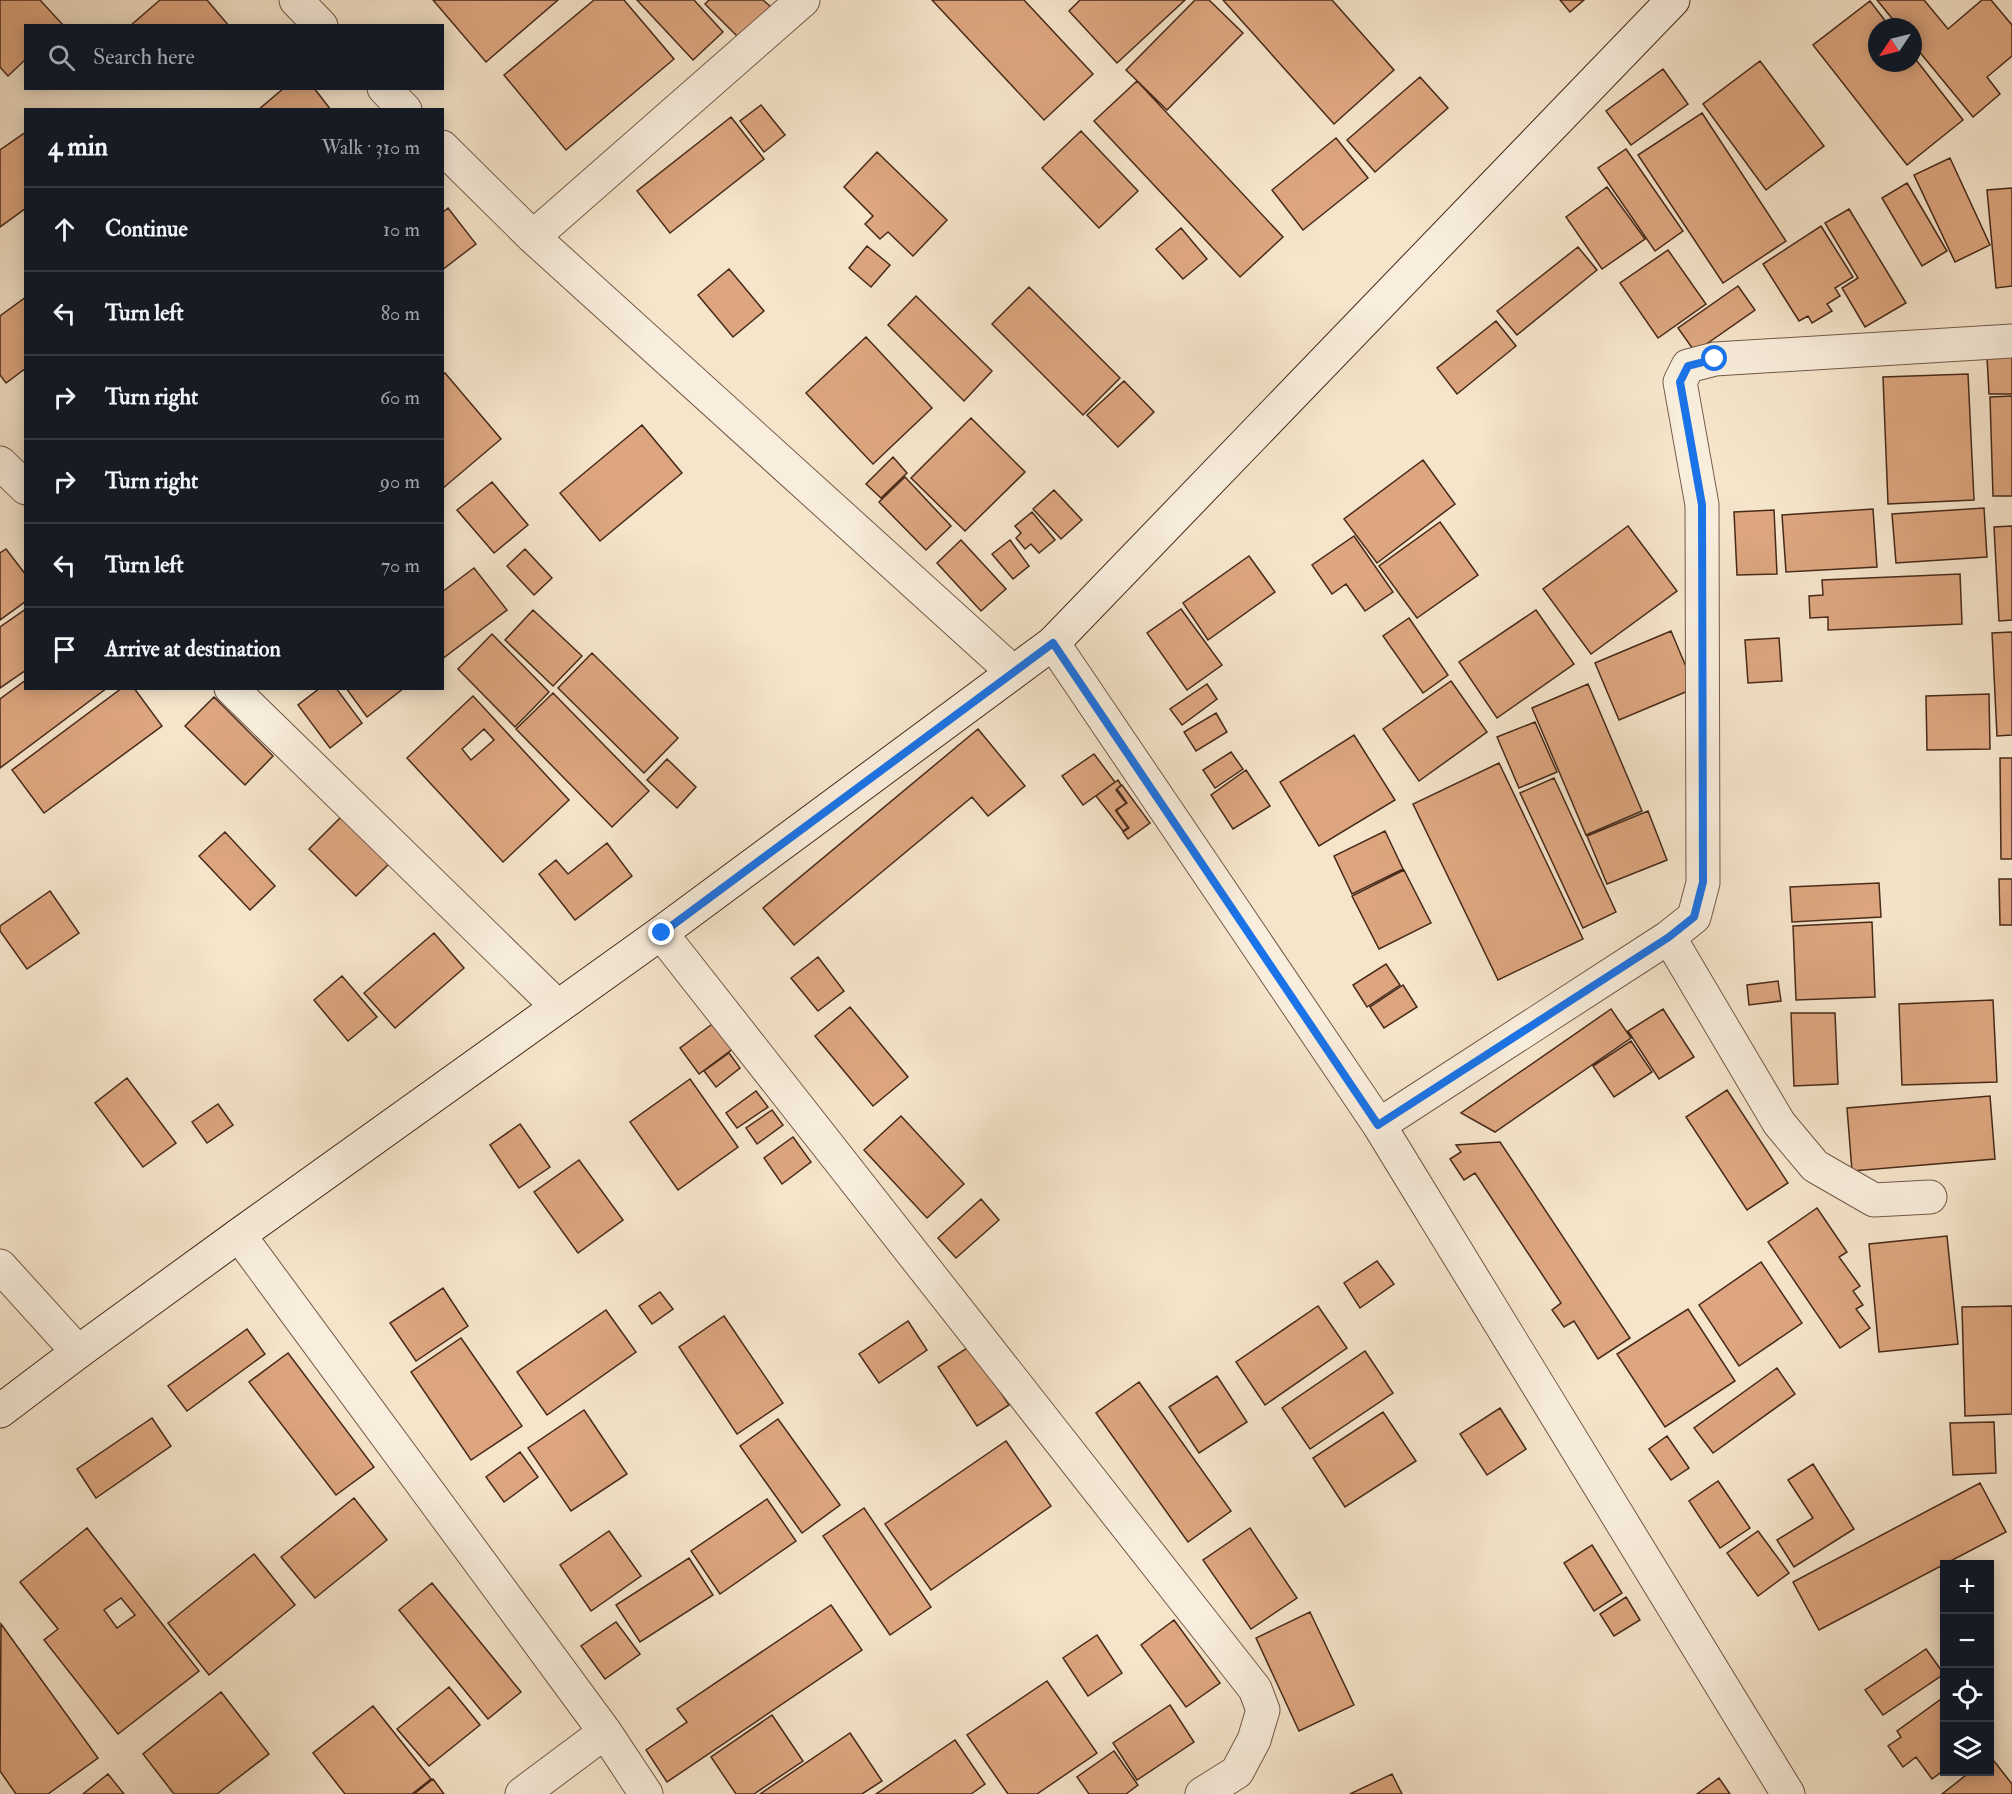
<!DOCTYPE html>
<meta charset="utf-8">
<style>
body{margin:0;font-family:"IM FELL Double Pica",serif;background:#20242c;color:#f1f3f6}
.controls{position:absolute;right:18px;bottom:18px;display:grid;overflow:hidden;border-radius:0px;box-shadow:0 3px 15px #0003}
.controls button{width:54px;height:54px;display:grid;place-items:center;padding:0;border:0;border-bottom:2px solid #363941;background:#171b24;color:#f1f3f6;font:30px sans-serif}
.compass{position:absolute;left:1868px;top:18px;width:54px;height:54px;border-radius:50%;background:#171b24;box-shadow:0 3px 15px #0003;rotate:235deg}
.stop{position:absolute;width:18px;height:18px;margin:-14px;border:4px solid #1a73e8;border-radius:50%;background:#fff}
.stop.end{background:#1a73e8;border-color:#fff;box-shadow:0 2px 6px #0008}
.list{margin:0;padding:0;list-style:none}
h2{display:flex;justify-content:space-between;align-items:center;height:78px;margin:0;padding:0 24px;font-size:26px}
h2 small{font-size:20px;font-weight:400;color:#9ea1a6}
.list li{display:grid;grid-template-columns:39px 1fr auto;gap:18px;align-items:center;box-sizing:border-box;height:84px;padding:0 24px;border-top:2px solid #363941}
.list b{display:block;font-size:22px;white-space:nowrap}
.list em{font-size:20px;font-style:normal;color:#9ea1a6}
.icon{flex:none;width:33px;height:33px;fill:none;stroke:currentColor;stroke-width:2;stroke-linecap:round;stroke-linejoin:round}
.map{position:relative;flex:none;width:2012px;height:1794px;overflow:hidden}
.search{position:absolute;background:#171b24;box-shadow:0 3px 15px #0003;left:24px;top:24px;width:420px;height:66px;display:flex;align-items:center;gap:15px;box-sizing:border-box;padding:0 21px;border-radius:0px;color:#9ea1a6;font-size:22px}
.panel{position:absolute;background:#171b24;box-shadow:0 3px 15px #0003;left:24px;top:108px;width:420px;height:582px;border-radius:0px}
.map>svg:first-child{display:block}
</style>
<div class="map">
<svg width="2012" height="1794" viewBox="0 0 2012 1794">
<rect width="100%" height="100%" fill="#f6e5cb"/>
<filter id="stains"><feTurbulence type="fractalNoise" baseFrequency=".00333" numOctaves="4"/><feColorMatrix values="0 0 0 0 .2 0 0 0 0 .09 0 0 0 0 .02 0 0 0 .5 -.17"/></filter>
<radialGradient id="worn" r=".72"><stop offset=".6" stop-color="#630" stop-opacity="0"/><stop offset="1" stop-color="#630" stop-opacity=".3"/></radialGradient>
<!-- building -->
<path fill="#dda680" stroke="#482a19" stroke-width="1.5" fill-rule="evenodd" d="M 0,0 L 40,0 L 63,25 L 26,26 L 26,59 L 8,76 L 0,67 Z
M 160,0 L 207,0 L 229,26 L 130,26 Z
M 433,0 L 558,0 L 486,62 Z
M 594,0 L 624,0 L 674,59 L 566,150 L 504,75 Z
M 637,0 L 694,0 L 723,32 L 693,60 Z
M 709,0 L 763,0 L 771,7 L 740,39 L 705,4 Z
M 932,0 L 1024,0 L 1093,74 L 1044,120 Z
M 1080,0 L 1185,0 L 1117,63 L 1069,11 Z
M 1195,0 L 1209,0 L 1243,33 L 1167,110 L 1126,70 Z
M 1223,0 L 1332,0 L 1394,70 L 1334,124 Z
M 1560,0 L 1584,0 L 1570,12 Z
M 1877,0 L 1924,0 L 1948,29 L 1982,0 L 1991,0 L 2012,25 L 2012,56 L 1987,77 L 2000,94 L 1973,117 L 1913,44 L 1913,27 L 1899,27 Z
M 1870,1 L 1890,27 L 1877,27 L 1877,63 L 1913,63 L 1913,56 L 1963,120 L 1907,165 L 1813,45 Z
M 1760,61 L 1824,146 L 1766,190 L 1703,104 Z
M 1663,69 L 1688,104 L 1631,145 L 1606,111 Z
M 1420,77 L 1448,108 L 1375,172 L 1347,140 Z
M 1137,81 L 1283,237 L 1240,277 L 1094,121 Z
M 284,88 L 314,88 L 331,110 L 258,110 Z
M 761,105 L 785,135 L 764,152 L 740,121 Z
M 1702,113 L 1786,241 L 1723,283 L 1638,155 Z
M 731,117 L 764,159 L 670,233 L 637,191 Z
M 1081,131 L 1138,191 L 1099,228 L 1042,168 Z
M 26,132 L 26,208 L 0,227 L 0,150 Z
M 1336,138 L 1368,178 L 1303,230 L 1272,190 Z
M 1626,149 L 1683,231 L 1655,251 L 1598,168 Z
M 877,152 L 947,220 L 913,256 L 888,232 L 880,239 L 865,224 L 873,216 L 844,187 Z
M 1950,158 L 1990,245 L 1955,262 L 1914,175 Z
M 1907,183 L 1947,251 L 1922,266 L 1882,198 Z
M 1607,187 L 1645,239 L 1602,269 L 1566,217 Z
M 2012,188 L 2012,286 L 1996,288 L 1987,190 Z
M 448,208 L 476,244 L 442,270 L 442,213 Z
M 1849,209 L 1906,303 L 1865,327 L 1842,288 L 1858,278 L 1825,223 Z
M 1821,226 L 1853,277 L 1835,288 L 1840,296 L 1827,304 L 1832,311 L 1812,323 L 1808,316 L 1799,321 L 1763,264 Z
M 1181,228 L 1207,259 L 1183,279 L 1156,249 Z
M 867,246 L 890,265 L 871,287 L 849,268 Z
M 1578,247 L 1597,270 L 1517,335 L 1497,311 Z
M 1668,250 L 1706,304 L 1658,338 L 1620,283 Z
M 729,269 L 764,311 L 733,337 L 698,295 Z
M 1738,286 L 1755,310 L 1695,352 L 1678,328 Z
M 1029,287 L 1120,378 L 1083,415 L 992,324 Z
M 916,296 L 992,371 L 964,401 L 888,325 Z
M 26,297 L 26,368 L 6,383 L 0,375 L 0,316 Z
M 1496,321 L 1516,346 L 1457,394 L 1437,368 Z
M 866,337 L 932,408 L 873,464 L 806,393 Z
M 2012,356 L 2012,394 L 1989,394 L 1987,357 Z
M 445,373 L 501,439 L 442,489 L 442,375 Z
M 1968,374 L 1974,500 L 1888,504 L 1883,377 Z
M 1124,381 L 1154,412 L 1118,447 L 1087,415 Z
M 2012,396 L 2012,496 L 1993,496 L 1990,397 Z
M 971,418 L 1025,472 L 965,531 L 911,478 Z
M 642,425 L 682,473 L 600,541 L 560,493 Z
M 893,457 L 907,473 L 881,498 L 866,484 Z
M 1423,460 L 1455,504 L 1377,563 L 1344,519 Z
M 905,477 L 951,526 L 926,550 L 879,502 Z
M 492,482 L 528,525 L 494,553 L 457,510 Z
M 1054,490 L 1082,520 L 1061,539 L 1033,509 Z
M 1984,508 L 1987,557 L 1896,563 L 1892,514 Z
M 1873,509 L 1877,567 L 1786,572 L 1782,515 Z
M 1774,510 L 1777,574 L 1737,575 L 1734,512 Z
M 1032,512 L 1055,540 L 1039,553 L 1031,544 L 1025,549 L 1016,538 L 1021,533 L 1015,526 Z
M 1440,522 L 1478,575 L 1417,618 L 1379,566 Z
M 1628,526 L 1677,591 L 1591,654 L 1543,589 Z
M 2012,526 L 2012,620 L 1999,621 L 1994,527 Z
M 1354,536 L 1393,592 L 1365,611 L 1346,584 L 1332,594 L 1312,565 Z
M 961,540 L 1006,589 L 981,611 L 937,563 Z
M 1010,540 L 1029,566 L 1013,579 L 992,554 Z
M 6,549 L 26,575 L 26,601 L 0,620 L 0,553 Z
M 525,549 L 552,578 L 534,595 L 507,566 Z
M 1249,556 L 1275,592 L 1208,640 L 1183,603 Z
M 474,568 L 507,610 L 442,659 L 442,592 Z
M 1960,574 L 1962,624 L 1828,630 L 1828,617 L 1810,618 L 1809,596 L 1823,595 L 1822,580 Z
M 26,609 L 26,670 L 0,688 L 0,627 Z
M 1181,609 L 1222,665 L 1187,690 L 1147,633 Z
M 533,610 L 582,656 L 553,686 L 505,640 Z
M 1536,610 L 1574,664 L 1497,718 L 1459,662 Z
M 1409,618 L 1448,675 L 1423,693 L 1383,636 Z
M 1671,631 L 1695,688 L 1619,720 L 1595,663 Z
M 2012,632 L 2012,735 L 1997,736 L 1992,633 Z
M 492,634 L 549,692 L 515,727 L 458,669 Z
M 1779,638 L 1782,681 L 1748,683 L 1745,640 Z
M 592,653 L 678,738 L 644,773 L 558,688 Z
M 26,680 L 26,688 L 107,688 L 0,768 L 0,699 Z
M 1451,681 L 1487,732 L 1419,781 L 1383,729 Z
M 1207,684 L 1217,699 L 1182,725 L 1170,709 Z
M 1588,684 L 1642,811 L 1586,835 L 1532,708 Z
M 122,688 L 134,688 L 162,726 L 44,813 L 12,770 Z
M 320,688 L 336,688 L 362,723 L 330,748 L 298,705 Z
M 346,688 L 404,688 L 367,717 Z
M 553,693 L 649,791 L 612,827 L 516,729 Z
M 1989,694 L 1990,749 L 1927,750 L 1926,696 Z
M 473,696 L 569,800 L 503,862 L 407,758 ZM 484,729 L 494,740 L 471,760 L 462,749 Z
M 214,697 L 273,756 L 245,785 L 185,726 Z
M 1216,713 L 1227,732 L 1196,751 L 1184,732 Z
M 1535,722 L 1557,772 L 1519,788 L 1497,737 Z
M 978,729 L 1025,786 L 988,816 L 972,797 L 794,945 L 763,908 Z
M 1354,735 L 1395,800 L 1319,846 L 1280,782 Z
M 1231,752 L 1243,769 L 1215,788 L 1203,770 Z
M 1094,754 L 1115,782 L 1083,805 L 1062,776 Z
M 2000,758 L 2012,758 L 2012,859 L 2001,859 Z
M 667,759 L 696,787 L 677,808 L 647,780 Z
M 1499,763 L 1583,939 L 1498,980 L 1413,804 Z
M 1246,770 L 1270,806 L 1233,829 L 1211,795 Z
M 1554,778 L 1616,912 L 1583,928 L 1520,793 Z
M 1118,780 L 1121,785 L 1116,790 L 1126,803 L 1116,811 L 1128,828 L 1123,831 L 1096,796 Z
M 1122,785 L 1150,823 L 1128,839 L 1123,832 L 1129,828 L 1116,810 L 1127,803 L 1117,789 Z
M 1648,811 L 1667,860 L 1607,884 L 1587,836 Z
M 342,816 L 389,864 L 356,896 L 309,849 Z
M 1385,831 L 1403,869 L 1352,894 L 1334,856 Z
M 225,832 L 275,886 L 250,910 L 199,856 Z
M 607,843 L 632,876 L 575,920 L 539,874 L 556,860 L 568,874 Z
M 1404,870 L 1431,923 L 1379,949 L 1352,896 Z
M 1999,879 L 2012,879 L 2012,925 L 2000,925 Z
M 1879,883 L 1881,917 L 1792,922 L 1790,887 Z
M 50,891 L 79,933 L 27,969 L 0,931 L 0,926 Z
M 1872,922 L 1875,997 L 1796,1000 L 1793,926 Z
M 434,933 L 464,968 L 395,1028 L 364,993 Z
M 818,957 L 844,991 L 818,1011 L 791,978 Z
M 1386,964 L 1400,985 L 1367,1007 L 1353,985 Z
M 342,976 L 377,1017 L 348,1041 L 314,1000 Z
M 1778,981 L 1781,1001 L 1749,1005 L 1747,985 Z
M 1403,985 L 1417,1007 L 1384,1028 L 1370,1007 Z
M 1993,1000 L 1997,1082 L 1902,1085 L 1899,1004 Z
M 850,1007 L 908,1077 L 873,1106 L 815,1036 Z
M 1611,1009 L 1631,1038 L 1495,1132 L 1461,1113 Z
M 1663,1009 L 1694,1057 L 1659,1079 L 1628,1031 Z
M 1791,1013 L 1835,1013 L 1838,1084 L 1794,1086 Z
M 715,1022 L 734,1048 L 699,1074 L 680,1048 Z
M 1631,1041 L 1652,1072 L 1614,1097 L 1593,1066 Z
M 729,1053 L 740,1068 L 716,1087 L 704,1071 Z
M 127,1078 L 176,1143 L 143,1167 L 95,1103 Z
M 690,1079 L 738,1147 L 678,1190 L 630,1122 Z
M 1727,1090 L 1788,1183 L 1747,1210 L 1686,1117 Z
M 756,1091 L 768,1107 L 737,1128 L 726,1113 Z
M 1990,1096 L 1995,1159 L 1852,1171 L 1847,1108 Z
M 218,1104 L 233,1125 L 207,1143 L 192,1122 Z
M 772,1110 L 783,1125 L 757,1144 L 746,1128 Z
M 901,1116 L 964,1184 L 927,1218 L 864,1150 Z
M 520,1124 L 550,1167 L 519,1188 L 490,1145 Z
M 793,1137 L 811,1162 L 782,1184 L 764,1158 Z
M 1500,1142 L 1630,1338 L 1598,1359 L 1574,1321 L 1564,1327 L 1552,1310 L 1561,1303 L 1475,1173 L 1464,1180 L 1450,1159 L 1461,1152 L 1456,1145 Z
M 579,1160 L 623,1220 L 578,1253 L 534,1192 Z
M 981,1199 L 999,1220 L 956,1258 L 938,1238 Z
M 1817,1208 L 1847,1252 L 1839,1257 L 1860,1286 L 1853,1291 L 1863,1305 L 1856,1309 L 1870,1328 L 1840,1348 L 1768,1242 Z
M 1947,1236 L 1958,1344 L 1879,1352 L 1869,1244 Z
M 1377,1261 L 1394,1284 L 1360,1308 L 1344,1283 Z
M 1761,1262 L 1802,1323 L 1739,1366 L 1699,1305 Z
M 443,1288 L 468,1326 L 416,1361 L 390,1323 Z
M 660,1292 L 673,1309 L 652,1324 L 639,1306 Z
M 1318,1306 L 1347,1348 L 1265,1405 L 1236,1362 Z
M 2012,1306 L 2012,1414 L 1965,1416 L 1962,1307 Z
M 1688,1309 L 1735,1381 L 1665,1427 L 1617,1354 Z
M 606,1310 L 636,1352 L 547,1415 L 517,1372 Z
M 724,1316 L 783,1403 L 737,1434 L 679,1347 Z
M 908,1321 L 927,1350 L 879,1383 L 859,1354 Z
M 247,1329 L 265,1354 L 187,1411 L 168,1386 Z
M 461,1338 L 522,1426 L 471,1460 L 411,1372 Z
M 970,1346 L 1009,1405 L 977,1426 L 938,1367 Z
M 1365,1351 L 1393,1393 L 1310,1449 L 1282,1408 Z
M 288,1353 L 374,1467 L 336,1495 L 249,1382 Z
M 1777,1368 L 1795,1394 L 1713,1453 L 1694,1428 Z
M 1217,1376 L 1247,1422 L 1199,1453 L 1169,1407 Z
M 1139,1382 L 1231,1511 L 1188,1542 L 1096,1413 Z
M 1500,1408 L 1526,1449 L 1487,1475 L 1460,1434 Z
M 584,1410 L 627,1474 L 571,1511 L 528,1448 Z
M 1383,1412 L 1416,1461 L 1345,1507 L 1313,1458 Z
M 152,1418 L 171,1446 L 96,1498 L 77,1469 Z
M 778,1419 L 840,1505 L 802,1533 L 740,1446 Z
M 1994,1422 L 1996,1473 L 1953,1475 L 1950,1423 Z
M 1667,1436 L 1689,1468 L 1671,1480 L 1649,1449 Z
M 1006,1441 L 1051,1506 L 931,1590 L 885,1524 Z
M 520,1452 L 538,1477 L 504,1502 L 486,1477 Z
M 1813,1464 L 1854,1529 L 1794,1567 L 1777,1540 L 1813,1518 L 1788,1480 Z
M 1718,1481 L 1750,1528 L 1720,1548 L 1689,1501 Z
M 1980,1483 L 2006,1532 L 1819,1630 L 1793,1582 Z
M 354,1498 L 387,1540 L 315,1598 L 281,1557 Z
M 767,1499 L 796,1541 L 720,1594 L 691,1551 Z
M 864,1508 L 931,1607 L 890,1635 L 823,1536 Z
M 87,1528 L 199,1671 L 118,1734 L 44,1640 L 58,1629 L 20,1582 ZM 121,1598 L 135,1615 L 117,1628 L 104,1610 Z
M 1250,1528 L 1297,1598 L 1251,1629 L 1203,1560 Z
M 609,1531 L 641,1576 L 591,1611 L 560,1565 Z
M 1758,1531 L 1789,1573 L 1758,1596 L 1727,1553 Z
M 1592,1545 L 1622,1593 L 1594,1611 L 1564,1563 Z
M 254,1554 L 295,1605 L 209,1675 L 168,1623 Z
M 689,1558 L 713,1595 L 640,1642 L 616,1605 Z
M 432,1583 L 521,1692 L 488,1719 L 399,1610 Z
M 1626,1597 L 1640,1620 L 1614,1636 L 1600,1614 Z
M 831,1605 L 862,1650 L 667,1782 L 646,1750 L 687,1722 L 677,1709 Z
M 1310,1612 L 1354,1705 L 1299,1731 L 1256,1638 Z
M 1174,1620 L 1220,1683 L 1186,1707 L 1141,1645 Z
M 616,1622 L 640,1654 L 605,1679 L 581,1646 Z
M 1,1624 L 98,1758 L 48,1794 L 16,1794 L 0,1771 Z
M 1097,1635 L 1122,1673 L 1088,1696 L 1063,1658 Z
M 1926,1649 L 1944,1674 L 1883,1715 L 1865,1690 Z
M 1047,1681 L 1097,1753 L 1037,1794 L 1008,1794 L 967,1735 Z
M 449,1687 L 480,1725 L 429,1766 L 397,1729 Z
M 221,1692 L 269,1754 L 217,1794 L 174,1794 L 143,1754 Z
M 1944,1697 L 1944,1770 L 1932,1779 L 1916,1757 L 1903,1767 L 1888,1746 L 1901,1737 L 1897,1731 Z
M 1170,1705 L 1194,1742 L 1137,1780 L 1113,1743 Z
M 373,1706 L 431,1779 L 412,1794 L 345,1794 L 313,1753 Z
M 772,1715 L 803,1761 L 754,1794 L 736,1794 L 711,1757 Z
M 850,1733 L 882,1781 L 862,1794 L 760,1794 Z
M 955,1740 L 985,1784 L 971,1794 L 876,1794 Z
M 1114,1751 L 1138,1785 L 1126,1794 L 1089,1794 L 1077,1777 Z
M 1990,1756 L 2012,1784 L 2012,1794 L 1942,1794 L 1970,1772 L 1990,1772 Z
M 108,1774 L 124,1794 L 83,1794 Z
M 1392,1774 L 1402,1794 L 1350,1794 Z
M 1719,1778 L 1730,1794 L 1697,1794 Z
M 433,1779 L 444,1794 L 414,1794 Z"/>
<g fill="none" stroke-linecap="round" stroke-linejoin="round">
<!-- street casing -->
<g stroke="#745946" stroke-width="35">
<path id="street" d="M 296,0 L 321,26
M 384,88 L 405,110
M 442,147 L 533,237 L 1013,672
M 533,237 L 803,0
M 0,463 L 26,488
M 1053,643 L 1379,1125 L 1788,1794
M 231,688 L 557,1006
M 661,933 L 1255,1689 L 1263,1710 L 1254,1740 L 1237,1772 L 1202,1794
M 1669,937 L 1779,1123 L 1815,1166 L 1874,1200 L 1930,1197
M 1379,1125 L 1669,937 L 1694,917 L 1703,883 L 1702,505 L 1680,382 L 1688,366 L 1715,359 L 2012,341
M 239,1235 L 605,1732 L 646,1794
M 0,1266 L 78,1352
M 522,1794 L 605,1732"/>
</g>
<!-- secondary casing -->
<g stroke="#482a19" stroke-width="35">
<path id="secondary" d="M 0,1411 L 78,1352 L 239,1235 L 661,933 L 1053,643 L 1673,0"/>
</g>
<!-- street -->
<use href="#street" stroke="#f9eedd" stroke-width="33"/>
<!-- secondary -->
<use href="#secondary" stroke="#f9eedd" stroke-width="33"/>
</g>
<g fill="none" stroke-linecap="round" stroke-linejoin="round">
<!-- route -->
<path stroke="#1a73e8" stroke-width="8" d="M 662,933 L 1053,643 L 1378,1125 L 1669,937 L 1694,917 L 1703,882 L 1702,505 L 1680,382 L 1688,366 L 1715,359"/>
</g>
<rect width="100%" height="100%" filter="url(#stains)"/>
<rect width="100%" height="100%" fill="url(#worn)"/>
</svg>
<div class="controls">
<button>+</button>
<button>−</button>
<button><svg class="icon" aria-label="locate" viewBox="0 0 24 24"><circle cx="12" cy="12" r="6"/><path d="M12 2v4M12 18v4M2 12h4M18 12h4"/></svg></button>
<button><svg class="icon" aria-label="layers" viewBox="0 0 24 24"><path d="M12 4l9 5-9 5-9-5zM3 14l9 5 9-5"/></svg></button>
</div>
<svg class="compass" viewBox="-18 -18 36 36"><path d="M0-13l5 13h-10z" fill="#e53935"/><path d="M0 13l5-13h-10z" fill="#9ea1a6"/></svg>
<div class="stop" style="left:1715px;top:359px"></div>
<div class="stop end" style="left:662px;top:933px"></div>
<div class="search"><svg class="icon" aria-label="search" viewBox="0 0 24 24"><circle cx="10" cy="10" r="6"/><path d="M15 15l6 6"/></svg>Search here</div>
<section class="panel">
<h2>4 min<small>Walk · 310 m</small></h2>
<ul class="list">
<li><svg class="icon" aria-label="ahead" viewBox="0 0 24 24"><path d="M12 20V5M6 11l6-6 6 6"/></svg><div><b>Continue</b></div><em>10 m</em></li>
<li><svg class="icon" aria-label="left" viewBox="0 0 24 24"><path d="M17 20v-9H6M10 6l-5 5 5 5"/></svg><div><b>Turn left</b></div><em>80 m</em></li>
<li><svg class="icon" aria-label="right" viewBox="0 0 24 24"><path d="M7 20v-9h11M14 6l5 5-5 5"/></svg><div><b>Turn right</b></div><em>60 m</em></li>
<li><svg class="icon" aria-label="right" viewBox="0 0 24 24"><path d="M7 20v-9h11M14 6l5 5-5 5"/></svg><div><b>Turn right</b></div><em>90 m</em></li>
<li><svg class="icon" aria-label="left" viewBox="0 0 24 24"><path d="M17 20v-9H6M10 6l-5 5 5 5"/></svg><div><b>Turn left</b></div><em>70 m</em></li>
<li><svg class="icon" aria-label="arrive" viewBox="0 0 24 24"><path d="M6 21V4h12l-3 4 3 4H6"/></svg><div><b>Arrive at destination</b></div></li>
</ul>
</section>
</div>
